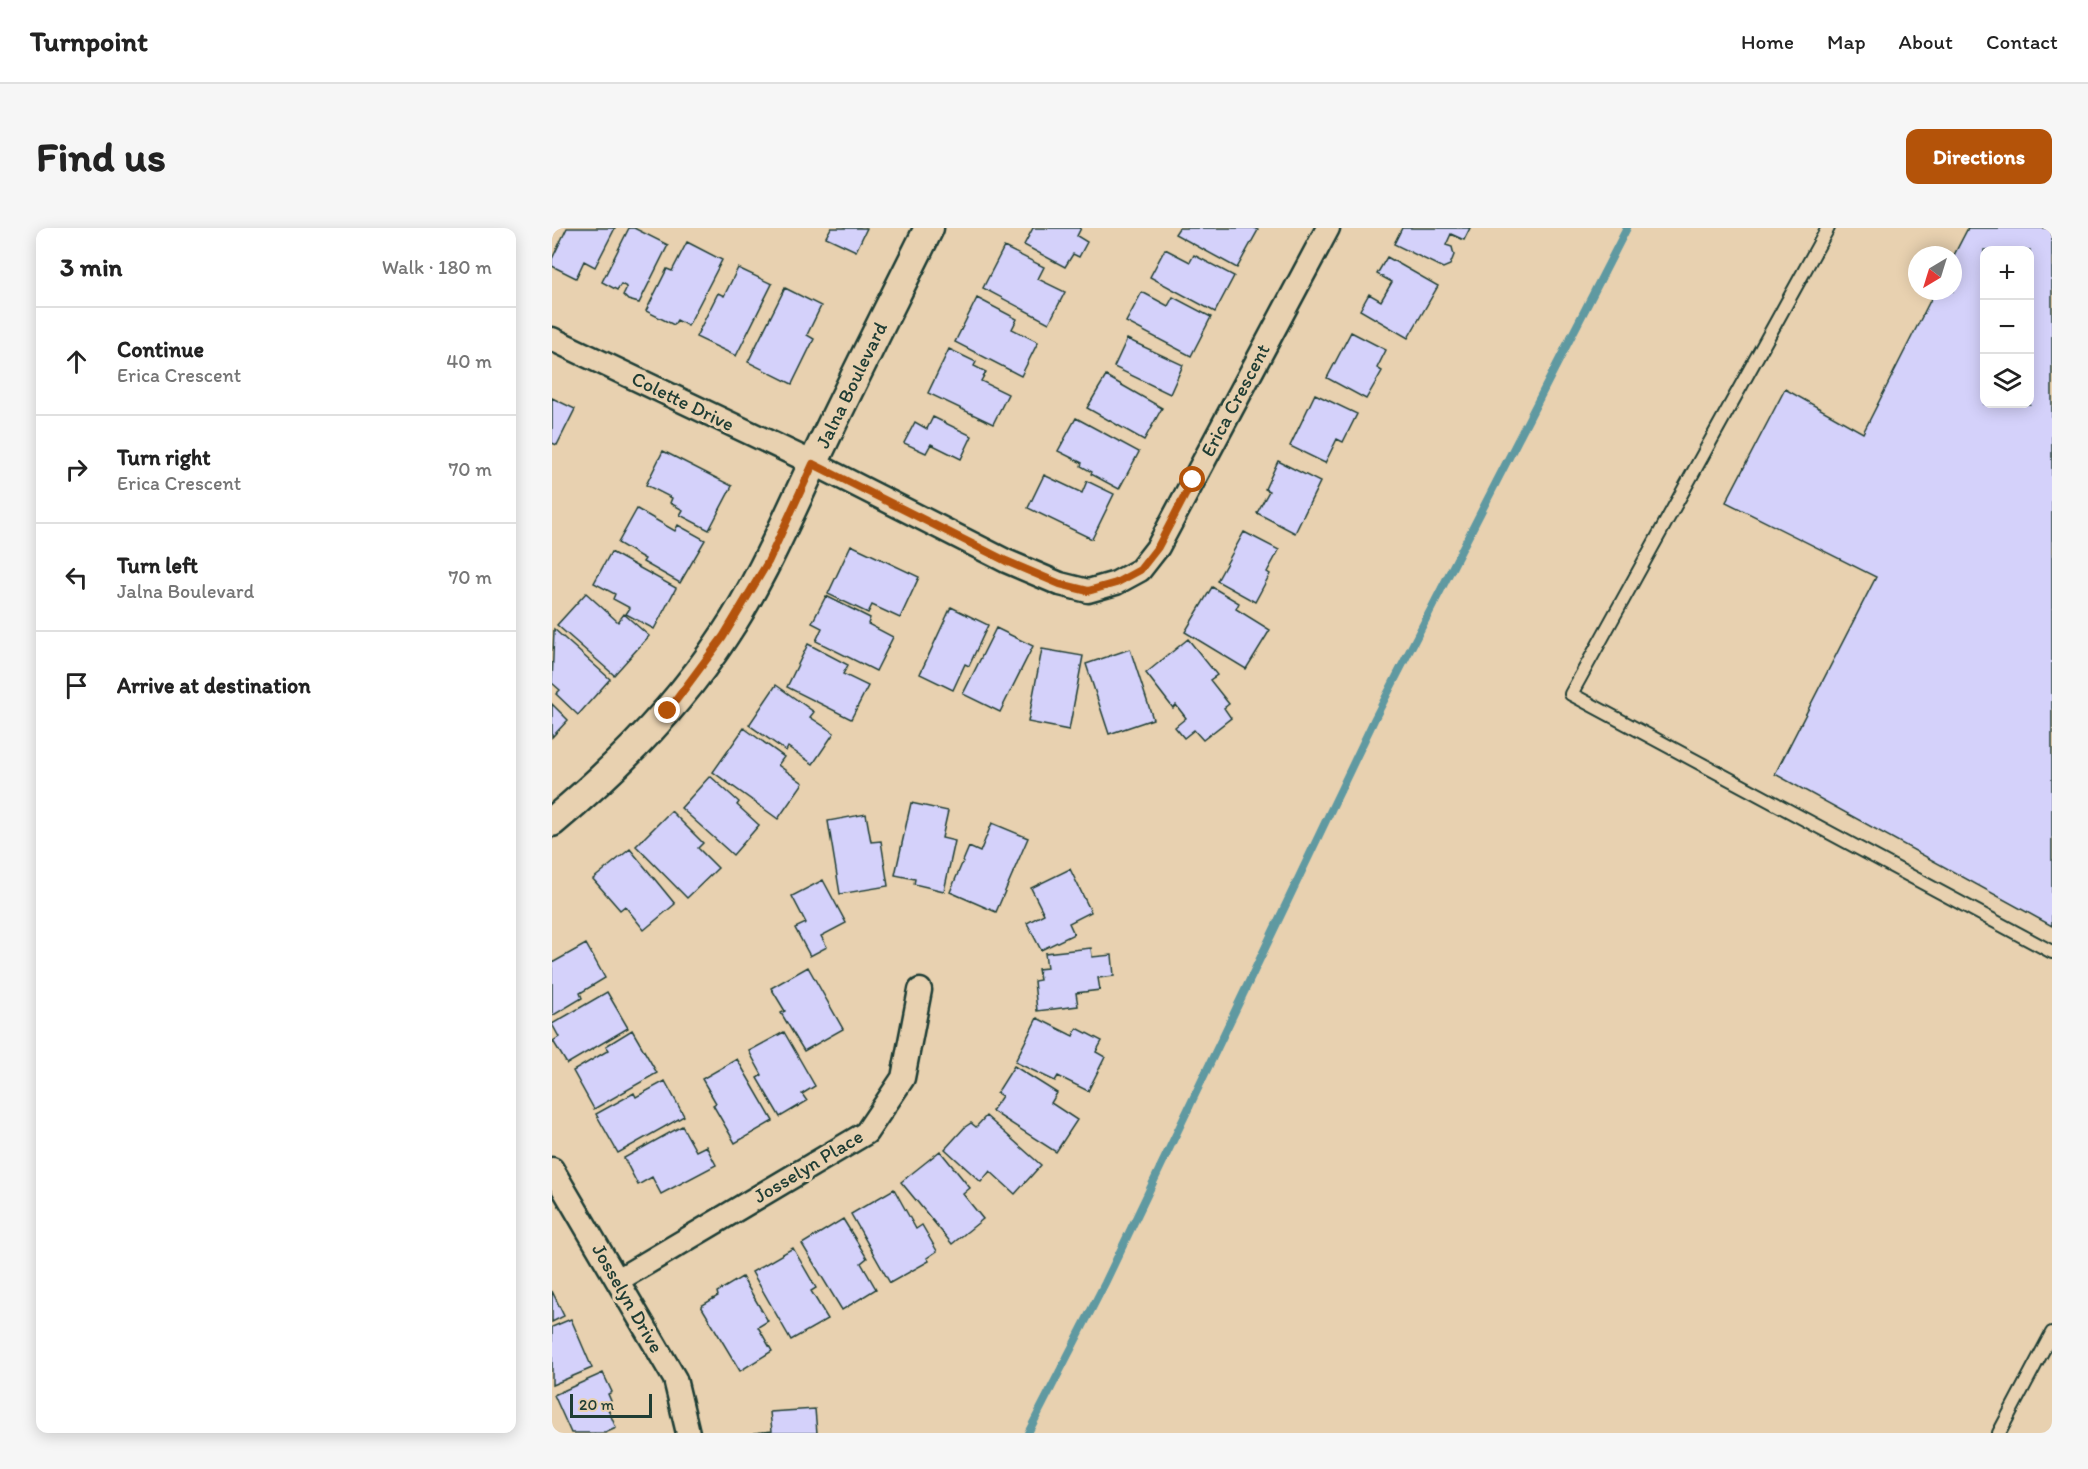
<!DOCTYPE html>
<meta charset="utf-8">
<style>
body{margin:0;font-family:Itim,sans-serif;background:#f6f6f6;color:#222}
.controls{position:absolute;right:18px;top:18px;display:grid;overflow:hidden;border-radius:12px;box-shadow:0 3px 15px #0003}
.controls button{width:54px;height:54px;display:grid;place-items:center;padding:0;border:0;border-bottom:2px solid #e0e0e0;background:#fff;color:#222;font:30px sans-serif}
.compass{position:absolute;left:1356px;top:18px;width:54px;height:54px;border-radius:50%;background:#fff;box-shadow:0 3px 15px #0003;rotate:218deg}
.scale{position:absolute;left:18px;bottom:15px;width:82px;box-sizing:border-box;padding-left:6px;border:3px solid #1f3d34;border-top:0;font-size:16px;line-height:21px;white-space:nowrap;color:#1f3d34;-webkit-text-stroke:4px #e8d1b0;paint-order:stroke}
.stop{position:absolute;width:18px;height:18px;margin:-14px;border:4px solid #b45309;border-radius:50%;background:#fff}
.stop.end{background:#b45309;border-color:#fff;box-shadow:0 2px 6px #0008}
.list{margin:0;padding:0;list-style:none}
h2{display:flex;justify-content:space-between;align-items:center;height:78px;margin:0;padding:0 24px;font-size:26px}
h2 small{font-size:20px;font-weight:400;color:#767676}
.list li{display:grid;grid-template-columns:39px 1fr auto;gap:18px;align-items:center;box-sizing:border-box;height:108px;padding:0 24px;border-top:2px solid #e0e0e0}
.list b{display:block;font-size:22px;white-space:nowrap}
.list p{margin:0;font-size:20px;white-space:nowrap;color:#767676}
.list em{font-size:20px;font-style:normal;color:#767676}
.icon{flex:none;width:33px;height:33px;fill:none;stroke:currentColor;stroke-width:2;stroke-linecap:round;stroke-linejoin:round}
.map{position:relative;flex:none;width:1500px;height:1205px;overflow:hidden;border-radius:12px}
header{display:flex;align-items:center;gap:36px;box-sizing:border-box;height:84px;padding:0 30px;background:#fff;border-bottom:2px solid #e0e0e0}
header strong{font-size:28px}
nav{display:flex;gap:33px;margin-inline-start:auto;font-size:21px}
.intro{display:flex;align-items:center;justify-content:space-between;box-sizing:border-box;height:144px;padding:0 36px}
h1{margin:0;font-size:42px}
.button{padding:15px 27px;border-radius:12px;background:#b45309;color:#fff;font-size:21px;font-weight:700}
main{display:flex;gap:36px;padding:0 36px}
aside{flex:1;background:#fff;border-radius:12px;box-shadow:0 3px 15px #0003}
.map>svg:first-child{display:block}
</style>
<header>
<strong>Turnpoint</strong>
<nav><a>Home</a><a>Map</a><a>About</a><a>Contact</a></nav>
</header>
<div class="intro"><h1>Find us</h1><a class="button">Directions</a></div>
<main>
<aside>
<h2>3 min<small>Walk · 180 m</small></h2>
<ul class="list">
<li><svg class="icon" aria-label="ahead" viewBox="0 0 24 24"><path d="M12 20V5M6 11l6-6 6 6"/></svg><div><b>Continue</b><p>Erica Crescent</p></div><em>40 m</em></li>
<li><svg class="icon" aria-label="right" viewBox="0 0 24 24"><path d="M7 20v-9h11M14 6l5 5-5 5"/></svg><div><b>Turn right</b><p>Erica Crescent</p></div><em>70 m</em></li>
<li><svg class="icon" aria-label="left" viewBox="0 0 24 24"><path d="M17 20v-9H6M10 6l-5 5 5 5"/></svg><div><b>Turn left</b><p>Jalna Boulevard</p></div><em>70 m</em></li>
<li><svg class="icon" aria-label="arrive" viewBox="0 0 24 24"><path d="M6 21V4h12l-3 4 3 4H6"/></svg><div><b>Arrive at destination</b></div></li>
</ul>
</aside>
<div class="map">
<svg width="1500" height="1205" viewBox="0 0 1500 1205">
<rect width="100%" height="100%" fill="#e8d1b0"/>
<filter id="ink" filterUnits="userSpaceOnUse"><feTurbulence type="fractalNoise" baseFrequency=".0167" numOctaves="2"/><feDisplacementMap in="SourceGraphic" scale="12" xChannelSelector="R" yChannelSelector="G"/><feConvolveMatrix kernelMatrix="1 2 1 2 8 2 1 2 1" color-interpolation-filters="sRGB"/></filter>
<g filter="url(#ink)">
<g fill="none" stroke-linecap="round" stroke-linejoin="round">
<!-- stream -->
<path stroke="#5f99a1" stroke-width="8" d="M 476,1205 L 553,1055 L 823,490 L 1075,0"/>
</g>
<!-- building -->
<path fill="#d4d1fa" stroke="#1f3d34" stroke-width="1.5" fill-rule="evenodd" d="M 15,0 L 63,0 L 43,39 L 32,33 L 24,50 L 0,38 L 0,31 Z
M 77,0 L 82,0 L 116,17 L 87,75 L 76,72 L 71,67 L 75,59 L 69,56 L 65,62 L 50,54 Z
M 279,0 L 315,0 L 304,23 L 274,9 Z
M 481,0 L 529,0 L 525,8 L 535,14 L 527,29 L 521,26 L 513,39 L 472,17 Z
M 627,0 L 702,0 L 706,2 L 685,40 L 623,6 Z
M 850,0 L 918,0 L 912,12 L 899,6 L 894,17 L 900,19 L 902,27 L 898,37 L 891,40 L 842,16 Z
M 1416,0 L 1500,0 L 1500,698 L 1223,546 L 1324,349 L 1174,274 L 1233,161 L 1311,205 L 1383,63 L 1401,63 L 1401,29 ZM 1432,22 L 1478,22 L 1478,176 L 1432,176 Z
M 135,14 L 170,32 L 136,98 L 125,92 L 122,97 L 94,83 L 115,41 L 120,43 Z
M 452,19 L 492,39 L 486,51 L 513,64 L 497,95 L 431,60 Z
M 613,21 L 638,34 L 642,27 L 682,48 L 663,84 L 598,49 Z
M 835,29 L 886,58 L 856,110 L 808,82 L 817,66 L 829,73 L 840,54 L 825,46 Z
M 186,40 L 220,56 L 184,128 L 144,109 L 166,65 L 172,68 Z
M 233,60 L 269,78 L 255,107 L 262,111 L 240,156 L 196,134 Z
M 590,64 L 616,78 L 621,69 L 659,89 L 639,128 L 574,94 Z
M 425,70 L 465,91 L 460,101 L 486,114 L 469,148 L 403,114 Z
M 799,104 L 834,122 L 825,140 L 830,143 L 814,171 L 775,150 Z
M 575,111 L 631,137 L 618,166 L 562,139 Z
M 397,121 L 424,134 L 422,138 L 434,144 L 429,153 L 456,166 L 441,196 L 376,165 Z
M 554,148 L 610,180 L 592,212 L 535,180 Z
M 763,166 L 805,186 L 791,214 L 785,211 L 773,235 L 738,218 Z
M 0,170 L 23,181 L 5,217 L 0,215 Z
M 381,189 L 420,208 L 409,231 L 379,216 L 374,225 L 352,215 L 363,194 L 375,201 Z
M 524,190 L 587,224 L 567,261 L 539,246 L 540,244 L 529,238 L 530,235 L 506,223 Z
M 111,223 L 180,258 L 157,302 L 128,287 L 131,282 L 118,275 L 120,270 L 94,257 Z
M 726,233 L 768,254 L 743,305 L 705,285 L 717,263 L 713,261 Z
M 492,247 L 530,265 L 535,253 L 562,266 L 540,311 L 476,280 Z
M 85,281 L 123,303 L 126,297 L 153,312 L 128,355 L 91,334 L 93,331 L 66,315 Z
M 692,304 L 727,322 L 715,344 L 718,346 L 703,374 L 665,353 Z
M 299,317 L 367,349 L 348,390 L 320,377 L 316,385 L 276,366 Z
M 59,324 L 124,360 L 102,401 L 74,386 L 78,380 L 61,371 L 63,366 L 42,355 Z
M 660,359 L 687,375 L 684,381 L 718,402 L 694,441 L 633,404 Z
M 34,365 L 66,394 L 72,386 L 97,408 L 62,447 L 5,397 Z
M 274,368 L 318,390 L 316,396 L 341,409 L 324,443 L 264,413 L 270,400 L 260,395 Z
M 399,379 L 436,397 L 417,438 L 413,436 L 401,462 L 368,446 Z
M 444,400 L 481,418 L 448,484 L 411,466 Z
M 2,401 L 58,451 L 26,487 L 4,466 L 8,462 L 0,455 Z
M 636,411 L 665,447 L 658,452 L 677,476 L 672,480 L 679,490 L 651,512 L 642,502 L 632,510 L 623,499 L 634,490 L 624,477 L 621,480 L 594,445 Z
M 256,416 L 296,437 L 291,446 L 316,458 L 299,491 L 235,459 Z
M 490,421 L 531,428 L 517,502 L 476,494 Z
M 578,421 L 601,491 L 557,506 L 534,436 Z
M 224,457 L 262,484 L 258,489 L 282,505 L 261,536 L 236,519 L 234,523 L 197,497 Z
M 0,476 L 16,492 L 0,509 Z
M 192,500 L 232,529 L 226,537 L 251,555 L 226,591 L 161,544 Z
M 158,548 L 187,574 L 185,577 L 207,597 L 181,627 L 129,580 Z
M 359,575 L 396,583 L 390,610 L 403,613 L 392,663 L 362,656 L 363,651 L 343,647 Z
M 119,583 L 151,615 L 146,620 L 166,640 L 135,670 L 84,618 Z
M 314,586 L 319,614 L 329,613 L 336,658 L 288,666 L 276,593 Z
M 440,595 L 476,610 L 444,684 L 398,664 L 417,619 L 428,624 Z
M 78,621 L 123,676 L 92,702 L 73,678 L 68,682 L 41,651 Z
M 518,641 L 539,684 L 517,695 L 522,706 L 489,722 L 475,695 L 492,686 L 479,660 Z
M 271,652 L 294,695 L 269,708 L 275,719 L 258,728 L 243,700 L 254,695 L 240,668 Z
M 34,716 L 53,750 L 28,765 L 30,770 L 0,788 L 0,735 Z
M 539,720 L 540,729 L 560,727 L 562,748 L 546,750 L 548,762 L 524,765 L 526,778 L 485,783 L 482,753 L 488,752 L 486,741 L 495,740 L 493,725 Z
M 256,739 L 291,801 L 252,823 L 229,785 L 233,783 L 219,760 Z
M 55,764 L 76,800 L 15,836 L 1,813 L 7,809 L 0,796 Z
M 485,790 L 521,808 L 525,800 L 550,813 L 544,824 L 553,829 L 536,863 L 506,848 L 503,853 L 463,834 Z
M 80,802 L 105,845 L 42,881 L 21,843 L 57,822 L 54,818 Z
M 232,804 L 263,858 L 250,866 L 255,873 L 228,889 L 205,850 L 210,847 L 197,823 Z
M 185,831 L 221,893 L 183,915 L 161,877 L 164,875 L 150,851 Z
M 462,838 L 505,865 L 499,875 L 525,892 L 504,924 L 440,883 L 450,868 L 445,865 Z
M 113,853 L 132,888 L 66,925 L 44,886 L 82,865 L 84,869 Z
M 434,888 L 489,937 L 463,966 L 438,943 L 429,954 L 393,921 L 413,899 L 419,895 L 424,899 Z
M 130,898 L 144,923 L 154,918 L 164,937 L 109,966 L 100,949 L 86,957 L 72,930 Z
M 388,923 L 418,960 L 411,966 L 431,991 L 400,1016 L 349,954 Z
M 342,961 L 364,1001 L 370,997 L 385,1023 L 375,1030 L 377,1033 L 338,1055 L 299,986 Z
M 291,991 L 315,1030 L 309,1035 L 324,1061 L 290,1082 L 250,1016 Z
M 241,1020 L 264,1060 L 259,1063 L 276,1091 L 239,1112 L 200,1044 Z
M 190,1049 L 216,1093 L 206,1099 L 220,1123 L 188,1143 L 149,1078 L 166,1068 L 165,1064 Z
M 0,1063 L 12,1088 L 0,1094 Z
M 19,1091 L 40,1140 L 0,1157 L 0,1099 Z
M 51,1145 L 60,1164 L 56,1166 L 59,1173 L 54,1176 L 64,1200 L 53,1205 L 19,1205 L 2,1167 Z
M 263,1181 L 265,1205 L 202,1205 L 220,1203 L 218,1184 Z"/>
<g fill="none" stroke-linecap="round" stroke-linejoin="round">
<!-- service casing -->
<g stroke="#1f3d34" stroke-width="16">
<path id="service" d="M 1276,0 L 1019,466 L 1500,724
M 1447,1205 L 1500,1105"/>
</g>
<!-- minor casing -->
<g stroke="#1f3d34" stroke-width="27">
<path id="minor" d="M 0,111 L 261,235 L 454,333 L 508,356 L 536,363 L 564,355 L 588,342 L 606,319 L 776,0
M 0,941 L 123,1151 L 136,1205
M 66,1052 L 314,905 L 351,850 L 368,762"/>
</g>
<!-- tertiary casing -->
<g stroke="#1f3d34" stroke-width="33">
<path id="tertiary" d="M 0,594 C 65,540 125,480 172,408 C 208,354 233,295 261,236 C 298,157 338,79 377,0"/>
</g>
<!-- service -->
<use href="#service" stroke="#e8d1b0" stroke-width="12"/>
<!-- minor -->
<use href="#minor" stroke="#e8d1b0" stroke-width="22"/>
<!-- tertiary -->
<use href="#tertiary" stroke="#e8d1b0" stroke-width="28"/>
</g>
</g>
<g fill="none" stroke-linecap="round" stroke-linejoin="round" filter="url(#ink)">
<!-- route -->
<path stroke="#b45309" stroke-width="8" d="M 116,483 L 171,409 L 216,334 L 261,236 L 454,333 L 508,356 L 536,363 L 564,355 L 588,342 L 606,319 L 641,252"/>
</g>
<g text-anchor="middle" stroke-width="6" stroke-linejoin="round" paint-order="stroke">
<!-- street labels -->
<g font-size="20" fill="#1f3d34" stroke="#e8d1b0">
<text transform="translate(299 157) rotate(-64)" y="7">Jalna Boulevard</text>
<text transform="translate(683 172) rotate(-62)" y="7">Erica Crescent</text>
<text transform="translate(131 173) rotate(26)" y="7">Colette Drive</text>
<text transform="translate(256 938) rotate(-31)" y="7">Josselyn Place</text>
<text transform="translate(76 1070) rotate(60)" y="7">Josselyn Drive</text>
</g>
</g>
</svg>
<div class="controls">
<button>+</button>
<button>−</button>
<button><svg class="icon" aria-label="layers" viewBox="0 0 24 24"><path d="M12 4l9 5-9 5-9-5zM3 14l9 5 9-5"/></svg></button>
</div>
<svg class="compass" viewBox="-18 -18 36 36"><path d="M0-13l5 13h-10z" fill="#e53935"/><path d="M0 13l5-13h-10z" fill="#767676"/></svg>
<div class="scale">20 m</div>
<div class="stop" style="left:641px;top:252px"></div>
<div class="stop end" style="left:116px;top:483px"></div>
</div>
</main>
